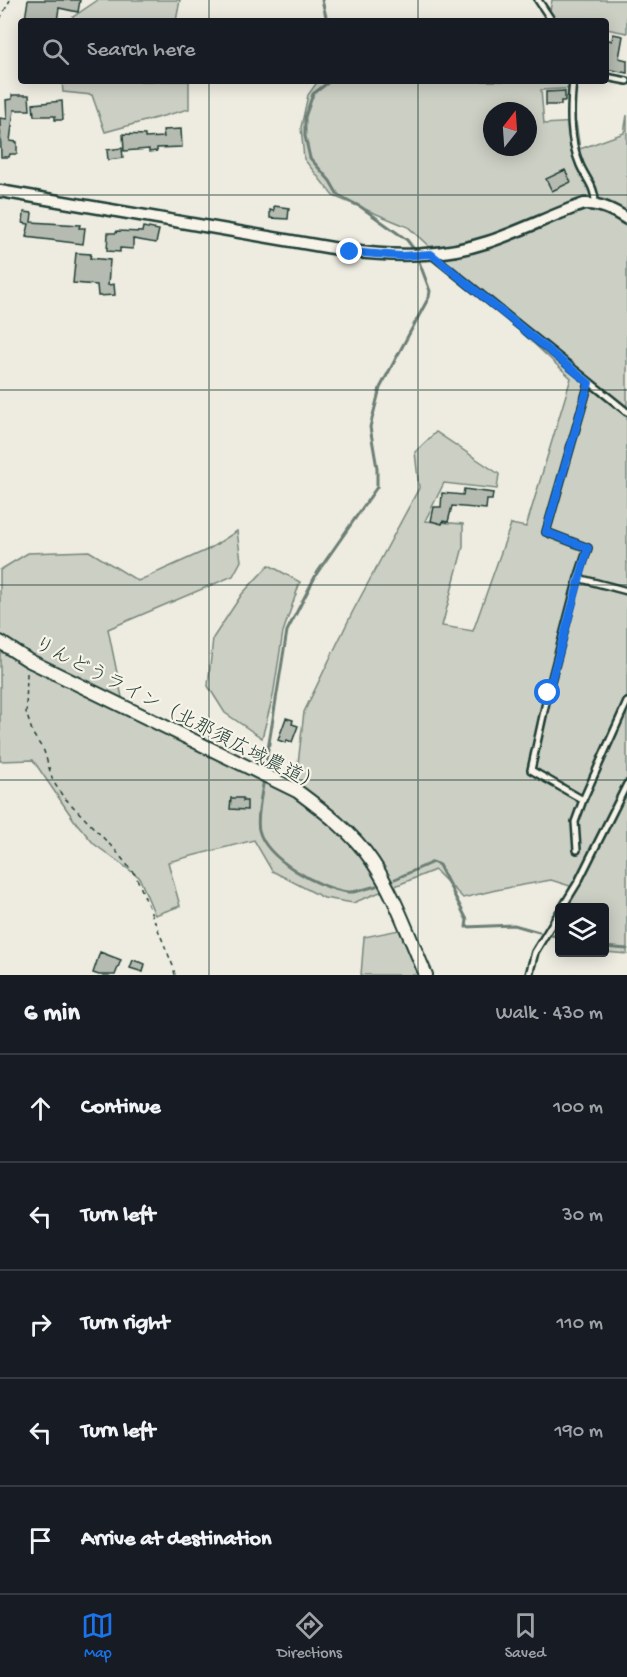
<!DOCTYPE html>
<meta charset="utf-8">
<style>
body{margin:0;font-family:"Gochi Hand","Klee One",sans-serif;background:#242831;color:#f1f3f6}
.controls{position:absolute;right:18px;bottom:18px;display:grid;overflow:hidden;border-radius:6px;box-shadow:0 3px 15px #0003}
.controls button{width:54px;height:54px;display:grid;place-items:center;padding:0;border:0;border-bottom:2px solid #363941;background:#171b24;color:#f1f3f6;font:30px sans-serif}
.compass{position:absolute;left:483px;top:102px;width:54px;height:54px;border-radius:50%;background:#171b24;box-shadow:0 3px 15px #0003;rotate:17deg}
.stop{position:absolute;width:18px;height:18px;margin:-14px;border:4px solid #1a73e8;border-radius:50%;background:#fff}
.stop.end{background:#1a73e8;border-color:#fff;box-shadow:0 2px 6px #0008}
.list{margin:0;padding:0;list-style:none}
h2{display:flex;justify-content:space-between;align-items:center;height:78px;margin:0;padding:0 24px;font-size:26px}
h2 small{font-size:20px;font-weight:400;color:#9ea1a6}
.list li{display:grid;grid-template-columns:39px 1fr auto;gap:18px;align-items:center;box-sizing:border-box;height:108px;padding:0 24px;border-top:2px solid #363941}
.list b{display:block;font-size:22px;white-space:nowrap}
.list em{font-size:20px;font-style:normal;color:#9ea1a6}
.icon{flex:none;width:33px;height:33px;fill:none;stroke:currentColor;stroke-width:2;stroke-linecap:round;stroke-linejoin:round}
.map{position:relative;flex:none;width:627px;height:975px;overflow:hidden}
.search{position:absolute;background:#171b24;box-shadow:0 3px 15px #0003;left:18px;right:18px;top:18px;height:66px;display:flex;align-items:center;gap:15px;box-sizing:border-box;padding:0 21px;border-radius:6px;color:#9ea1a6;font-size:22px}
.sheet{height:618px;background:#171b24}
nav{display:flex;justify-content:space-around;align-items:center;box-sizing:border-box;height:84px;border-top:2px solid #363941;background:#171b24;font-size:16px;color:#9ea1a6}
nav a{display:grid;justify-items:center;gap:3px}
nav .on{color:#1a73e8}
.map>svg:first-child{display:block}
</style>
<div class="map">
<svg width="627" height="975" viewBox="0 0 627 975">
<rect width="100%" height="100%" fill="#eeece1"/>
<filter id="ink" filterUnits="userSpaceOnUse"><feTurbulence type="fractalNoise" baseFrequency=".0167" numOctaves="2"/><feDisplacementMap in="SourceGraphic" scale="12" xChannelSelector="R" yChannelSelector="G"/><feConvolveMatrix kernelMatrix="1 2 1 2 8 2 1 2 1" color-interpolation-filters="sRGB"/></filter>
<g filter="url(#ink)">
<!-- green -->
<path fill="#cccfc4" stroke="#76867c" stroke-width="1.5" fill-rule="evenodd" d="M 98,0 L 180,0 L 176,21 L 67,21 Z
M 552,0 L 627,0 L 627,33 L 606,29 L 606,21 L 548,21 Z
M 62,81 L 189,81 L 189,109 L 105,132 L 92,95 L 63,92 Z
M 318,81 L 577,81 L 577,88 L 541,90 L 544,124 L 576,122 L 580,149 L 624,133 L 627,115 L 627,954 L 605,952 L 604,908 L 561,907 L 570,886 L 551,880 L 496,890 L 463,898 L 435,870 L 353,903 L 324,898 L 272,871 L 254,840 L 168,862 L 180,906 L 155,915 L 139,877 L 94,844 L 74,820 L 33,760 L 0,761 L 0,570 L 28,553 L 89,551 L 138,581 L 209,549 L 237,531 L 241,561 L 233,576 L 108,629 L 125,712 L 294,784 L 298,764 L 304,712 L 353,611 L 419,488 L 415,452 L 436,432 L 499,474 L 497,489 L 444,483 L 425,521 L 463,524 L 463,547 L 442,626 L 473,631 L 511,524 L 526,527 L 571,378 L 408,227 L 333,196 L 304,159 L 301,127 L 308,95 ZM 492,111 L 528,111 L 528,147 L 492,147 Z
M 269,565 L 300,582 L 283,632 L 273,696 L 262,738 L 225,713 L 208,686 L 213,638 L 242,594 Z
M 399,930 L 419,975 L 361,975 L 364,937 Z"/>
<g fill="none" stroke-linecap="round" stroke-linejoin="round">
<!-- stream -->
<path stroke="#6c7e74" stroke-width="3" d="M 322,0 L 327,21
M 330,81 L 313,94 L 305,117 L 305,136 L 310,158 L 330,181 L 338,195 L 361,207 L 407,240 L 413,248
M 266,762 L 287,631 L 317,573 L 377,487 L 377,468 L 370,427 L 380,388 L 429,297 L 430,291 L 418,259
M 264,779 C 262,792 256,818 259,830 C 266,859 320,889 348,892 C 357,893 367,888 376,886
M 395,879 L 433,862 L 439,865 L 467,920 L 466,927 L 514,925 L 539,932
M 551,935 L 560,937
M 604,947 L 627,949"/>
</g>
<!-- building -->
<path fill="#b5bbb0" stroke="#1f3d34" stroke-width="1.5" d="M 28,0 L 80,0 L 78,12 L 59,8 L 57,21 L 25,19 Z
M 613,34 L 623,36 L 619,58 L 627,60 L 627,73 L 606,69 L 606,39 L 612,41 Z
M 565,91 L 565,101 L 561,101 L 561,105 L 546,105 L 546,92 Z
M 12,95 L 29,95 L 30,110 L 14,110 L 10,141 L 17,142 L 17,154 L 10,154 L 9,157 L 1,157 L 0,118 L 7,119 L 6,100 L 12,99 Z
M 62,101 L 63,120 L 55,120 L 55,116 L 34,116 L 33,104 Z
M 181,129 L 182,147 L 157,148 L 157,151 L 149,152 L 149,149 L 124,151 L 123,134 L 145,135 L 145,138 L 164,137 L 163,130 Z
M 122,148 L 123,158 L 108,160 L 107,150 Z
M 565,170 L 571,182 L 552,191 L 546,179 Z
M 274,206 L 289,208 L 288,219 L 270,218 L 270,210 L 274,211 Z
M 24,212 L 32,213 L 31,222 L 80,225 L 79,228 L 85,228 L 83,244 L 26,237 L 29,224 L 23,223 Z
M 143,227 L 159,230 L 156,243 L 133,239 L 133,249 L 120,248 L 120,252 L 107,251 L 108,233 L 116,233 L 117,231 L 142,232 Z
M 76,253 L 91,254 L 90,258 L 110,260 L 108,285 L 114,284 L 115,295 L 98,296 L 97,285 L 73,283 Z
M 464,489 L 493,493 L 492,500 L 487,500 L 486,509 L 452,506 L 448,522 L 443,521 L 442,524 L 431,521 L 434,507 L 441,507 L 442,493 L 463,495 Z
M 286,718 L 293,720 L 292,724 L 298,726 L 292,742 L 287,740 L 286,743 L 278,740 Z
M 231,798 L 243,798 L 243,801 L 247,801 L 247,810 L 230,809 Z
M 100,952 L 121,960 L 115,975 L 99,975 L 93,973 Z
M 133,960 L 145,964 L 143,972 L 130,968 Z"/>
<g fill="none" stroke-linecap="round" stroke-linejoin="round">
<!-- service casing -->
<g stroke="#1f3d34" stroke-width="10">
<path id="service" d="M 538,0 L 552,21
M 606,77 L 627,81
M 573,81 C 570,109 569,139 580,165 C 586,179 596,188 595,204
M 432,255 L 627,412
M 578,578 L 588,548 L 546,532 L 589,383
M 627,591 L 578,578 L 548,693 L 531,770 L 583,800 L 627,702
M 577,850 L 575,822 L 583,800
M 562,908 L 578,882 L 627,784
M 529,975 L 535,952 L 560,911"/>
</g>
<!-- minor casing -->
<g stroke="#1f3d34" stroke-width="15">
<path id="minor" d="M 0,191 L 350,251 C 397,257 442,257 488,242 C 521,231 552,215 584,204 C 600,203 614,210 627,219"/>
</g>
<!-- tertiary casing -->
<g stroke="#1f3d34" stroke-width="16">
<path id="tertiary" d="M 0,642 L 28,660 L 297,791 C 324,811 353,833 372,861 C 395,895 409,937 426,975"/>
</g>
<!-- path -->
<path stroke="#1f3d34" stroke-width="1.5" stroke-dasharray="4.5 4.5" stroke-linecap="butt" d="M 0,19 L 10,0
M 27,673 L 26,712 L 33,734 L 44,751 L 53,781 L 62,795 L 116,851 L 136,876 L 173,966 L 175,975"/>
<!-- service -->
<use href="#service" stroke="#f7f3e8" stroke-width="5"/>
<!-- minor -->
<use href="#minor" stroke="#f7f3e8" stroke-width="10"/>
<!-- tertiary -->
<use href="#tertiary" stroke="#f7f3e8" stroke-width="12"/>
</g>
</g>
<g fill="none" stroke-linecap="round" stroke-linejoin="round" filter="url(#ink)">
<!-- route -->
<path stroke="#1a73e8" stroke-width="8" d="M 350,252 L 401,256 L 431,254 L 589,383 L 546,532 L 588,548 L 548,693"/>
</g>
<!-- grid -->
<path fill="none" stroke="#1f3d34" stroke-width="1.5" stroke-opacity="0.55" d="M 209,0 L 209,21M 418,0 L 418,21M 209,81 L 209,975M 418,81 L 418,975M 0,195 L 627,195M 0,390 L 627,390M 0,585 L 627,585M 0,780 L 627,780"/>
<g text-anchor="middle" stroke-width="4.5" stroke-linejoin="round" paint-order="stroke">
<!-- street labels -->
<g font-size="20" fill="#1f3d34" stroke="#f7f3e8">
<text transform="translate(178 713) rotate(27)" y="7">りんどうライン（北那須広域農道）</text>
</g>
</g>
</svg>
<div class="controls">
<button><svg class="icon" aria-label="layers" viewBox="0 0 24 24"><path d="M12 4l9 5-9 5-9-5zM3 14l9 5 9-5"/></svg></button>
</div>
<svg class="compass" viewBox="-18 -18 36 36"><path d="M0-13l5 13h-10z" fill="#e53935"/><path d="M0 13l5-13h-10z" fill="#9ea1a6"/></svg>
<div class="stop" style="left:548px;top:693px"></div>
<div class="stop end" style="left:350px;top:252px"></div>
<div class="search"><svg class="icon" aria-label="search" viewBox="0 0 24 24"><circle cx="10" cy="10" r="6"/><path d="M15 15l6 6"/></svg>Search here</div>
</div>
<section class="sheet">
<h2>6 min<small>Walk · 430 m</small></h2>
<ul class="list">
<li><svg class="icon" aria-label="ahead" viewBox="0 0 24 24"><path d="M12 20V5M6 11l6-6 6 6"/></svg><div><b>Continue</b></div><em>100 m</em></li>
<li><svg class="icon" aria-label="left" viewBox="0 0 24 24"><path d="M17 20v-9H6M10 6l-5 5 5 5"/></svg><div><b>Turn left</b></div><em>30 m</em></li>
<li><svg class="icon" aria-label="right" viewBox="0 0 24 24"><path d="M7 20v-9h11M14 6l5 5-5 5"/></svg><div><b>Turn right</b></div><em>110 m</em></li>
<li><svg class="icon" aria-label="left" viewBox="0 0 24 24"><path d="M17 20v-9H6M10 6l-5 5 5 5"/></svg><div><b>Turn left</b></div><em>190 m</em></li>
<li><svg class="icon" aria-label="arrive" viewBox="0 0 24 24"><path d="M6 21V4h12l-3 4 3 4H6"/></svg><div><b>Arrive at destination</b></div></li>
</ul>
</section>
<nav>
<a class="on"><svg class="icon" aria-label="map" viewBox="0 0 24 24"><path d="M3 6l6-2 6 2 6-2v14l-6 2-6-2-6 2zM9 4v14M15 6v14"/></svg>Map</a>
<a><svg class="icon" aria-label="directions" viewBox="0 0 24 24"><path d="M12 3l9 9-9 9-9-9zM9 14v-3h6M13 9l2 2-2 2"/></svg>Directions</a>
<a><svg class="icon" aria-label="saved" viewBox="0 0 24 24"><path d="M7 4h10v16l-5-4-5 4z"/></svg>Saved</a>
</nav>
